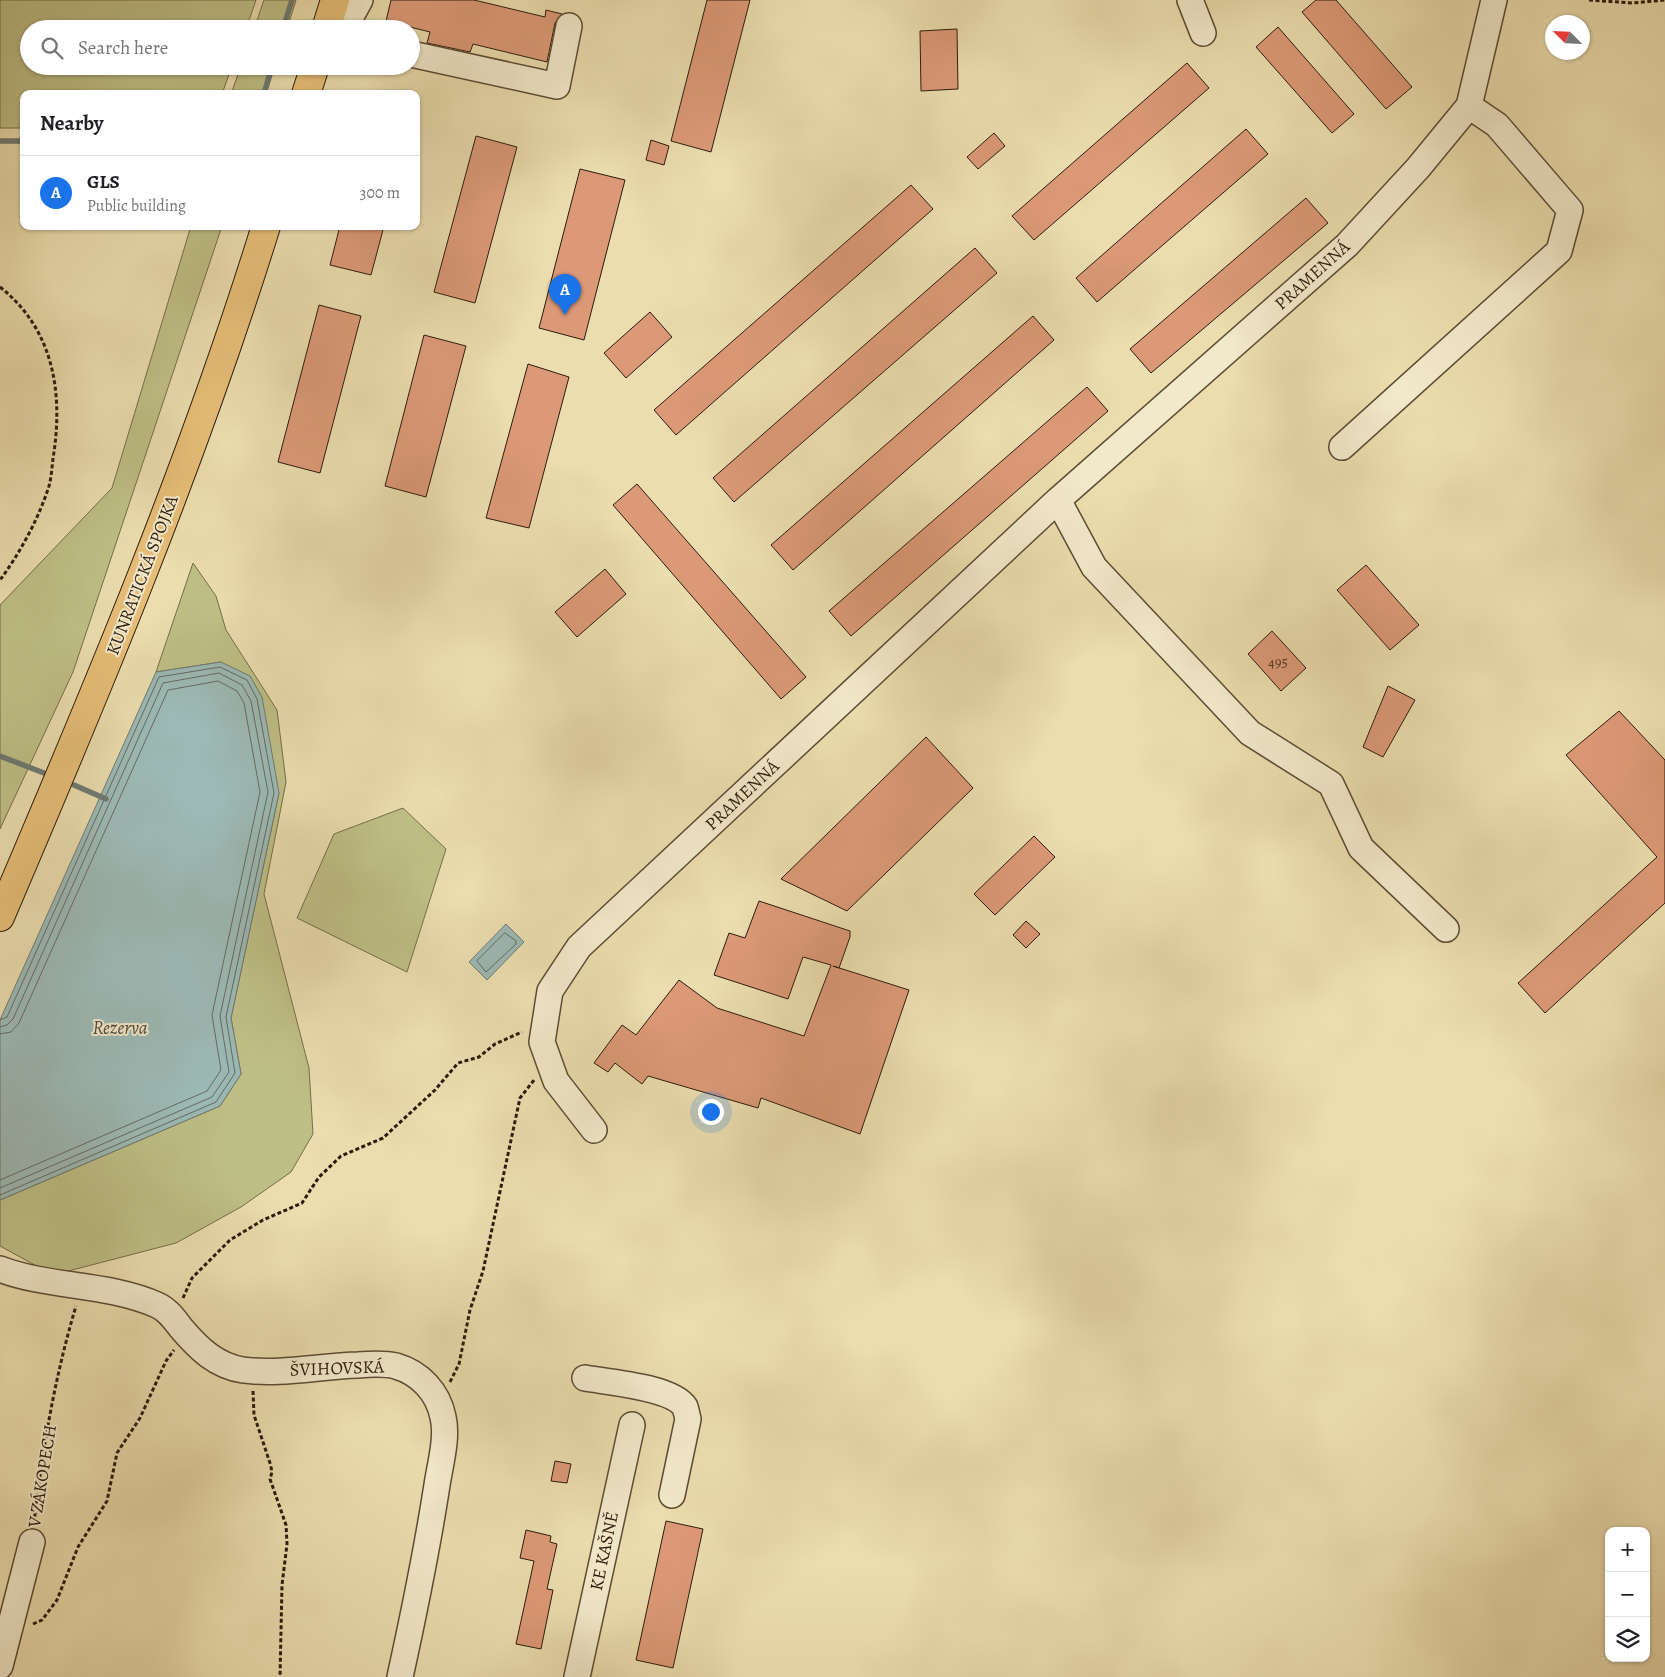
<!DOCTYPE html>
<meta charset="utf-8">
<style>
body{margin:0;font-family:Alegreya,serif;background:#f6f6f6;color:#202124}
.controls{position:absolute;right:15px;bottom:15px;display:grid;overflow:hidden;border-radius:10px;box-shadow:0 1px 4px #0004}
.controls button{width:45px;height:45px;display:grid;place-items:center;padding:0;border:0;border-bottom:1px solid #e0e0e0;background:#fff;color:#202124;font:25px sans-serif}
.compass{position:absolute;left:1545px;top:15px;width:45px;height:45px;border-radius:50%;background:#fff;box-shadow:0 1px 4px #0004;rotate:294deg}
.you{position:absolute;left:710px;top:1111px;width:18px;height:18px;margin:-12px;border:4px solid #fff;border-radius:50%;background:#1a73e8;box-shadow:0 0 0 8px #1a73e833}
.badge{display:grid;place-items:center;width:32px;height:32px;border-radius:50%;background:#1a73e8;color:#fff;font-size:16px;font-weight:700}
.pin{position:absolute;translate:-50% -41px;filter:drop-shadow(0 1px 2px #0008)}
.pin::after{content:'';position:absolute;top:26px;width:18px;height:15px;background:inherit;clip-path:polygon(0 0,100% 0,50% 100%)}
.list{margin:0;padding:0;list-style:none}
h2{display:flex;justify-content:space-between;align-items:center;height:65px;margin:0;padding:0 20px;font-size:21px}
h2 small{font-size:16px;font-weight:400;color:#757577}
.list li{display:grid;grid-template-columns:32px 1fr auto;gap:15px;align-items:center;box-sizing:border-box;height:75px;padding:0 20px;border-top:1px solid #e0e0e0}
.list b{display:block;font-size:19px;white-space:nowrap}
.list p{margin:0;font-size:16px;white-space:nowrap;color:#757577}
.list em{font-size:16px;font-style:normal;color:#757577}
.icon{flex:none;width:28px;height:28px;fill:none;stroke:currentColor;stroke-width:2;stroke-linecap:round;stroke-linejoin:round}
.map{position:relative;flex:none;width:1665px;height:1677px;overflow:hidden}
.search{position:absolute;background:#fff;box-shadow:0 1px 4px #0004;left:20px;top:20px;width:400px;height:55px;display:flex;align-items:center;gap:12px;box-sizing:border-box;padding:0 18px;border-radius:28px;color:#757577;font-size:19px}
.panel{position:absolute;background:#fff;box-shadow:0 1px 4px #0004;left:20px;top:90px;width:400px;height:140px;border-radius:10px}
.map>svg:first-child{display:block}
</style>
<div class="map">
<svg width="1665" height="1677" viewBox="0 0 1665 1677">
<rect width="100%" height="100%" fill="#ebddae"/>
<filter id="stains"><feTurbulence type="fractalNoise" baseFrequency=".004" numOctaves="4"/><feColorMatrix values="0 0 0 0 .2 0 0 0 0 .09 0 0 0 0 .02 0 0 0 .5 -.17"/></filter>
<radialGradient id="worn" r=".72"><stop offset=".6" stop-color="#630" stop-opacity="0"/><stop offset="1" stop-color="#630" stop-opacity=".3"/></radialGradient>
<!-- green -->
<path fill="#bebf86" stroke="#756d4a" d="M 0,0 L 256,0 L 246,29 L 29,29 L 29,66 L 232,66 L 222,94 L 24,94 L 24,128 L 0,128 Z
M 264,0 L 296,0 L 287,29 L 254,29 Z
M 241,66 L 275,66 L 266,94 L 231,94 Z
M 191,226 L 222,226 L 73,672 L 0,829 L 0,605 L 112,488 Z
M 193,563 L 216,596 L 226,630 L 277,710 L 286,782 L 264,894 L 309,1068 L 313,1134 L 291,1172 L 241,1207 L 176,1243 L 53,1275 L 0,1246 L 0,1200 L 220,1106 L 241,1074 L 231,1018 L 279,793 L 221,662 L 156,672 Z
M 403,808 L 446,849 L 407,972 L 297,918 L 334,834 Z"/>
<!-- water -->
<path fill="#9cb9b5" stroke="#6f7a72" d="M 221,662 L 250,676 L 262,697 L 279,793 L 231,1018 L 241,1074 L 220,1106 L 0,1200 L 0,1020 L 156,672 Z
M 506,924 L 524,942 L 487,980 L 469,962 Z"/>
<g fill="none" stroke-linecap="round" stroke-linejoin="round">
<!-- shore -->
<path stroke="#646a61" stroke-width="1" d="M 505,933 L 516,941 L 516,944 L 486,972 L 477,961 Z
M 0,1020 L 7,1017 L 159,677 L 220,667 L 247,680 L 257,699 L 274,793 L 226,1017 L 235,1073 L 216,1102 L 0,1195
M 0,1027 L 7,1025 L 13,1019 L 163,683 L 219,673 L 242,685 L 251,701 L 268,792 L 220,1016 L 229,1072 L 212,1097 L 0,1188
M 0,1034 L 11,1032 L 19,1023 L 168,690 L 218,681 L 237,691 L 244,703 L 260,792 L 212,1015 L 221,1070 L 207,1091 L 0,1180"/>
<!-- stream -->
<path stroke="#6f7a72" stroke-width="5.5" d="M 283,29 L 292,0
M 264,94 L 272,66
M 0,141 L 24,141
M 0,756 L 44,773
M 74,785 L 106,799"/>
</g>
<!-- building -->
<path fill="#dc9977" stroke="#2c1b0d" d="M 391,0 L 474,0 L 545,17 L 546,10 L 562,14 L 555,23 L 547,62 L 473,44 L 470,52 L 427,43 L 430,32 L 386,21 Z
M 707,0 L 750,0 L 711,152 L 671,141 Z
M 1316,0 L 1336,0 L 1412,87 L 1386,109 L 1302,12 Z
M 1278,27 L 1354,114 L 1332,133 L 1256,47 Z
M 957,29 L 958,89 L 921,91 L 920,31 Z
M 1187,63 L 1209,88 L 1034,240 L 1012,216 Z
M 1246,129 L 1268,154 L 1097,302 L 1076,278 Z
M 994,133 L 1005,146 L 978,169 L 967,157 Z
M 476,136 L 517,147 L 475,303 L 434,292 Z
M 651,140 L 669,146 L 664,165 L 646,160 Z
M 580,169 L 625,180 L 584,340 L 539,328 Z
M 911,185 L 933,209 L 676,435 L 654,410 Z
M 1306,198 L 1328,223 L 1151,373 L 1130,349 Z
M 340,226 L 384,226 L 371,275 L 330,265 Z
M 975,248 L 997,273 L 734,502 L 713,478 Z
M 319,305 L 361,316 L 320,473 L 278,462 Z
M 650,312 L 672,337 L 626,378 L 604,353 Z
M 1033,316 L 1054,340 L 793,570 L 771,545 Z
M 424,335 L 466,346 L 426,497 L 385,486 Z
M 528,364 L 569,377 L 529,528 L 486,518 Z
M 1087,387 L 1108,411 L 851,636 L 829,611 Z
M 637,484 L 806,677 L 781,699 L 613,505 Z
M 1366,565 L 1419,625 L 1390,650 L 1337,590 Z
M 605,569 L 626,594 L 577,637 L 555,612 Z
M 1272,631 L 1306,668 L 1281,691 L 1248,654 Z
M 1388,686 L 1415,700 L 1383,757 L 1363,747 Z
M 1619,711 L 1665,760 L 1665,903 L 1545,1013 L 1518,983 L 1657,857 L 1566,755 Z
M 926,737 L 973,788 L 847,911 L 781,879 Z
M 1034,836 L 1055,857 L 995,915 L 974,894 Z
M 759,901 L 850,931 L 850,937 L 839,968 L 833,966 L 909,990 L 860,1134 L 761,1098 L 758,1108 L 648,1076 L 642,1084 L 615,1063 L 608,1072 L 594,1063 L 622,1025 L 636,1035 L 679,980 L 717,1008 L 804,1036 L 831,965 L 803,957 L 788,999 L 714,975 L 729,933 L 745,938 Z
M 1026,921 L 1040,934 L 1026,948 L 1013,935 Z
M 555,1461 L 571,1464 L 567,1483 L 551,1481 Z
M 666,1521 L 703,1529 L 673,1668 L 636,1660 Z
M 526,1530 L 551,1536 L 550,1542 L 557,1544 L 547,1589 L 553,1590 L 541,1649 L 516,1644 L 534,1561 L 520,1558 Z"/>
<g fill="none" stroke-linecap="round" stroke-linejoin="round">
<!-- minor casing -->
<g stroke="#5c4c35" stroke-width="28">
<path id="minor" d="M 1190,0 L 1203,33
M 344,29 L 360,0
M 411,54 L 557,86 L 569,26
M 1342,447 L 1559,251 L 1570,210 L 1497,125 L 1469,106
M 1058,500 L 1094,567 L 1250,733 L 1331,784 L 1361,848 L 1446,929
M 594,1130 L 556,1081 L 542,1042 L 550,991 L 579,947 L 1058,500 L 1347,245 L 1418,168 L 1469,106 L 1494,0
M 0,1269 C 50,1288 107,1283 157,1305 C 168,1310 174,1319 181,1328 C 198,1348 216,1366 243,1370 C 280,1375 320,1366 358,1365 C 370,1364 384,1363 396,1366 C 420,1373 438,1392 443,1417 C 448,1437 440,1465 437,1485 C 427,1550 414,1613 400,1677
M 585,1378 C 608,1382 672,1387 685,1407 C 686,1410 687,1415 688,1419 L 672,1495
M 0,1666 L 32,1542
M 577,1677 L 632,1425"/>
</g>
<!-- major casing -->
<g stroke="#2c1b0d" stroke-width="30">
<path id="major" d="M 326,29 L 335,0
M 306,94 L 315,66
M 0,917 C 97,690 193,462 266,226"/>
</g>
<!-- path -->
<path stroke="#2c1b0d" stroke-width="3" stroke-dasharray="4 2.5" stroke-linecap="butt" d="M 1589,0 L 1632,3 L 1665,0
M 0,287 C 52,328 63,389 54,452 C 52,463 52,475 49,486 C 39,518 20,553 0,580
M 183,1298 L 192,1278 L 230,1240 L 263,1220 L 302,1203 L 319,1177 L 341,1156 L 383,1138 L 435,1090 L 458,1063 L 479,1057 L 495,1044 L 522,1032
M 450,1382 L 459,1364 L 470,1310 L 483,1271 L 520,1098 L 534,1080
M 253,1391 L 254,1415 L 270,1463 L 272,1472 L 270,1479 L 286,1525 L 287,1544 L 282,1585 L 280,1677
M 34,1523 C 42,1451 55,1376 76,1306
M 33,1624 L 42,1620 L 57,1600 L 78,1547 L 107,1501 L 117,1453 L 140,1418 L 166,1361 L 174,1350"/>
<!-- minor -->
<use href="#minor" stroke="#f2e9ca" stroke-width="25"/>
<!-- major -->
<use href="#major" stroke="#e6be77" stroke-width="28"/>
</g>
<g text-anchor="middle" stroke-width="4" stroke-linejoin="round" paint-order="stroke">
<!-- number labels -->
<g font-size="15" fill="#583a28">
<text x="1278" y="667">495</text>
</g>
<!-- street labels -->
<g font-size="18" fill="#2c1b0d" stroke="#f2e9ca">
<text transform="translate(1312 275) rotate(-42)" y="6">PRAMENNÁ</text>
<text transform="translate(142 575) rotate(-69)" y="6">KUNRATICKÁ SPOJKA</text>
<text transform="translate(742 795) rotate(-43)" y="6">PRAMENNÁ</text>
<text transform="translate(337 1368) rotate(-2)" y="6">ŠVIHOVSKÁ</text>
<text transform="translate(42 1476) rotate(-81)" y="6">V ZÁKOPECH</text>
<text transform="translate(604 1551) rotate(-78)" y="6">KE KAŠNĚ</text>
</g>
<!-- water labels -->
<g font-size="19" font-style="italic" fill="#4e4a3f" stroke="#f2e9ca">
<text x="120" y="1034">Rezerva</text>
</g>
</g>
<rect width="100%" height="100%" filter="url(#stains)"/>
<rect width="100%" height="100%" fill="url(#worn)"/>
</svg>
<div class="controls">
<button>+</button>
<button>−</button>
<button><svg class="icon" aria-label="layers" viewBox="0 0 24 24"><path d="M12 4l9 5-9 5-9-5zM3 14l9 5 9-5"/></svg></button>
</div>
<svg class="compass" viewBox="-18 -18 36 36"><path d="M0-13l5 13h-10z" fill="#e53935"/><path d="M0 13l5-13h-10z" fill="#757577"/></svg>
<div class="you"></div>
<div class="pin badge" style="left:565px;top:315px">A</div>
<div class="search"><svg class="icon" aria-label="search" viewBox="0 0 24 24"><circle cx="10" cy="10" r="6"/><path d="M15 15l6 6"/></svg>Search here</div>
<section class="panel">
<h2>Nearby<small></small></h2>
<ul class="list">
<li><span class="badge">A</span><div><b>GLS</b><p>Public building</p></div><em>300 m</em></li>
</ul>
</section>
</div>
